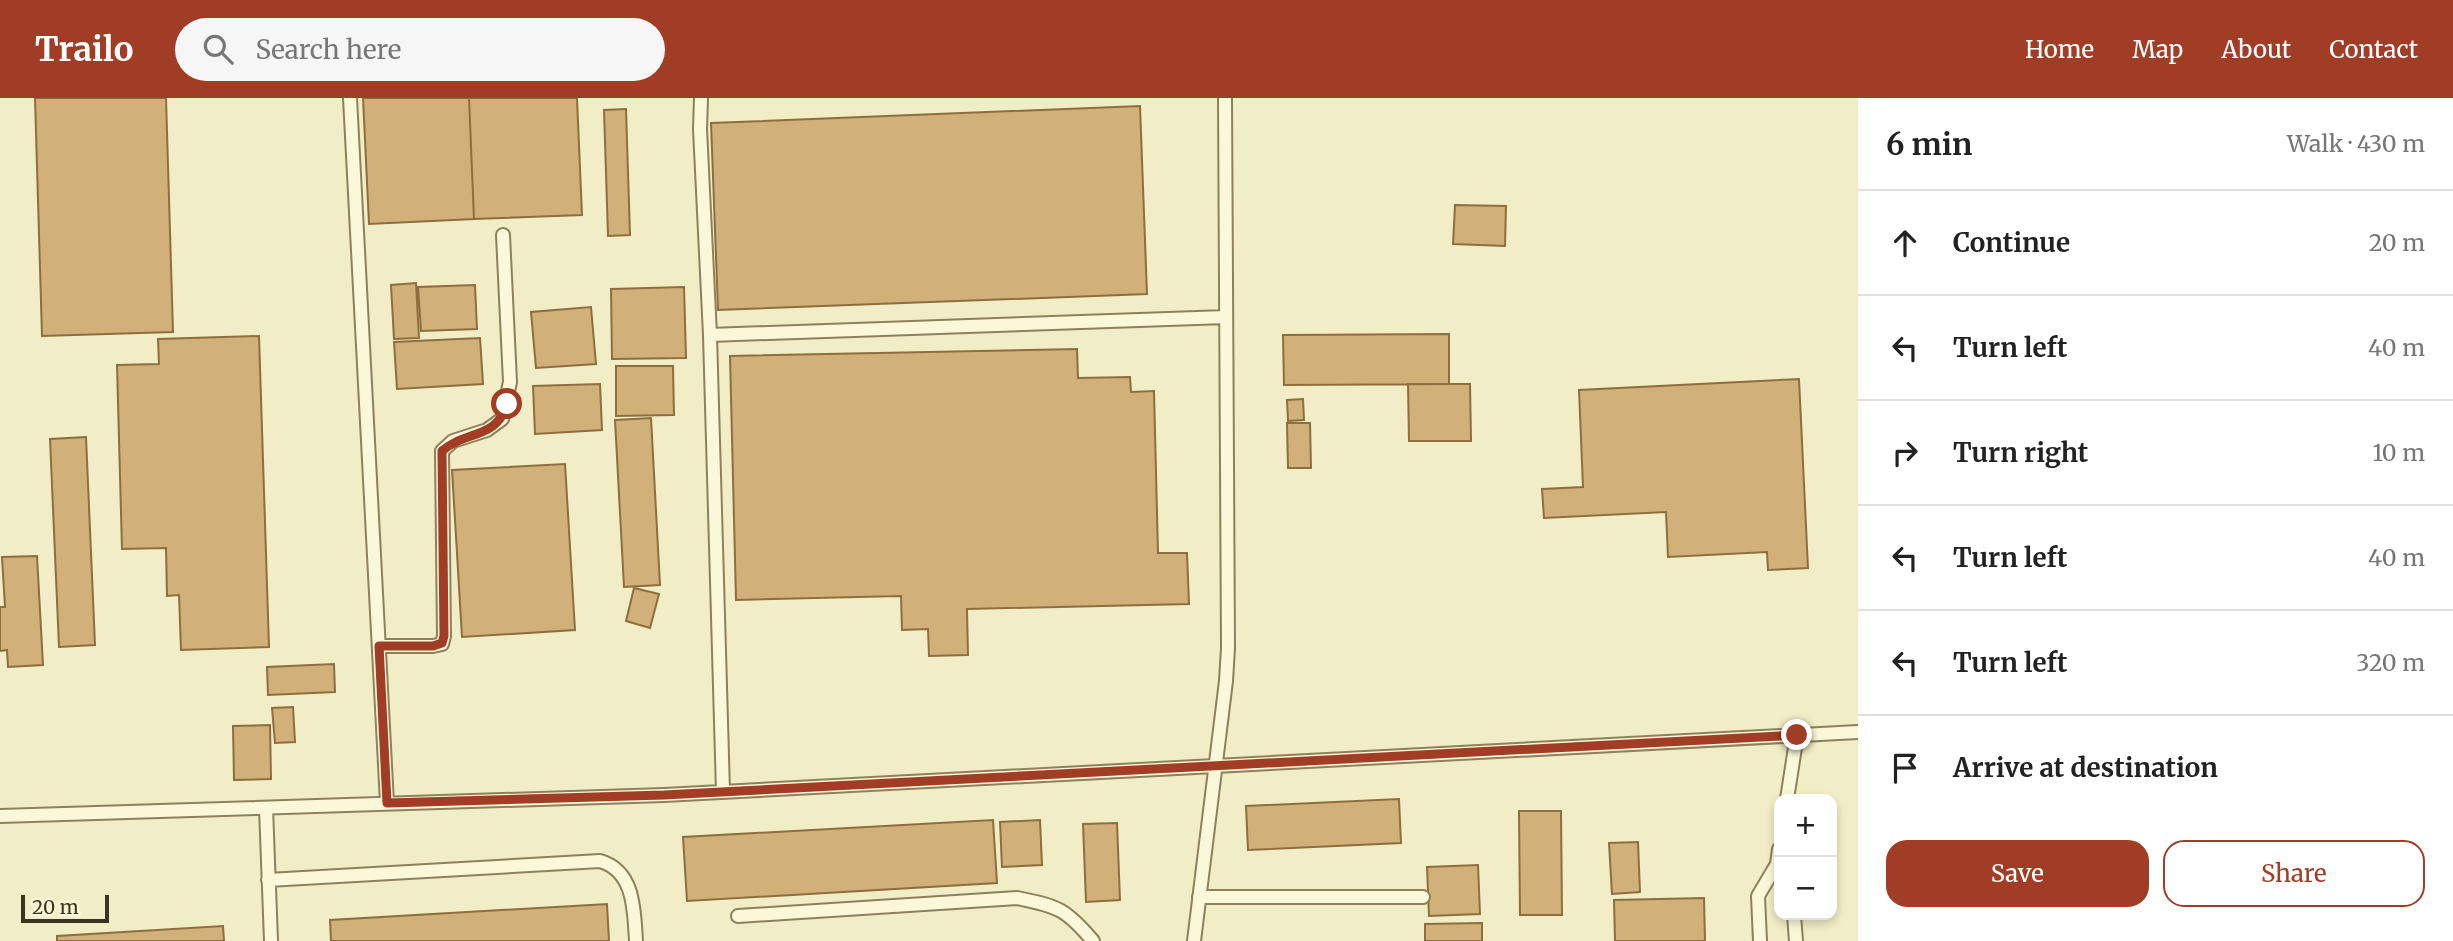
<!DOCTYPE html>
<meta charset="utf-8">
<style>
body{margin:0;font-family:Merriweather,serif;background:#f6f6f6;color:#222}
.controls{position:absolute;right:21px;bottom:21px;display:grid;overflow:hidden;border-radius:14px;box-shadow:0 4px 10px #0003}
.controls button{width:63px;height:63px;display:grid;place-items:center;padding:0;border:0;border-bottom:2px solid #e0e0e0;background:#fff;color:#222;font:35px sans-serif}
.scale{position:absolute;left:21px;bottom:18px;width:88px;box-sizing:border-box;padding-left:7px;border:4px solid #3d341f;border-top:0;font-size:19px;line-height:24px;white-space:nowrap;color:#3d341f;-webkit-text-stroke:5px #f8f5d6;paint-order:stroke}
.stop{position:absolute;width:21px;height:21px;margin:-16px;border:5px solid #a23d25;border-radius:50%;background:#fff}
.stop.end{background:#a23d25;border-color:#fff;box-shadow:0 2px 7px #0008}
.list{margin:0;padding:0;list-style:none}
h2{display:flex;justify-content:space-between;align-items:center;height:91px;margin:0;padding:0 28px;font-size:30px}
h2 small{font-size:23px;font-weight:400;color:#767676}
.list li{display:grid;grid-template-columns:46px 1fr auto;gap:21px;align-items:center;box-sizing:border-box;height:105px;padding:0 28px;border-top:2px solid #e0e0e0}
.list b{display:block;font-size:26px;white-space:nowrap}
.list em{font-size:23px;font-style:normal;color:#767676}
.actions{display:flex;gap:14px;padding:21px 28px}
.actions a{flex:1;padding:16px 0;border:2px solid #a23d25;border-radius:21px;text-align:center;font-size:24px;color:#a23d25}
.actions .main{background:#a23d25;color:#fff}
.icon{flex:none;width:38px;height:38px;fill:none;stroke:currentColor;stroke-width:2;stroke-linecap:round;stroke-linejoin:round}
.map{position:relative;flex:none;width:1858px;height:843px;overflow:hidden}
header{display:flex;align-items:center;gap:42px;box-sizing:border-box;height:98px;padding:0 35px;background:#a23d25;color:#fff}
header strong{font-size:33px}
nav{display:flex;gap:38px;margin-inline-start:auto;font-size:24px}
.search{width:490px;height:63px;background:#f6f6f6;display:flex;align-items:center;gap:18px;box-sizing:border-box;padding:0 24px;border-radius:38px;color:#767676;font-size:26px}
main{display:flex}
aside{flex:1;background:#fff}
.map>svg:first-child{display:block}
</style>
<header>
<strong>Trailo</strong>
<div class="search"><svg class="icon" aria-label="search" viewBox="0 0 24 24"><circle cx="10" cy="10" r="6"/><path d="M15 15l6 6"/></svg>Search here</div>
<nav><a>Home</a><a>Map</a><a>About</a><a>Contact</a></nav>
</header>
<main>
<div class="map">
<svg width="1858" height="843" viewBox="0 0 1858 843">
<rect width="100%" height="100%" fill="#f1edc6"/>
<!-- building -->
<path fill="#d2b079" stroke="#8f6e3e" stroke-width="2" d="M 35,0 L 166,0 L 173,234 L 42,238 Z
M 363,0 L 469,0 L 474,121 L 369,126 Z
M 469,0 L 577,0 L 582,117 L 474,121 Z
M 1140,8 L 1147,196 L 718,212 L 711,25 Z
M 626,11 L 630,137 L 608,138 L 604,12 Z
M 1455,107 L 1506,108 L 1505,148 L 1453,146 Z
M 416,185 L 419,240 L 394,241 L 391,187 Z
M 475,187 L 477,231 L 421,233 L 418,189 Z
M 684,189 L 686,260 L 612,261 L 611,191 Z
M 591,209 L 596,266 L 536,270 L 531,214 Z
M 1449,236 L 1449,286 L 1284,287 L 1283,237 Z
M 259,238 L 269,549 L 181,552 L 179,497 L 167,498 L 166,450 L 122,451 L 117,267 L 159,266 L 158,241 Z
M 480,240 L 483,286 L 397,291 L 394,244 Z
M 1077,251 L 1078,280 L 1130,279 L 1131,294 L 1154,293 L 1158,455 L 1187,455 L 1189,506 L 967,511 L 968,557 L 929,558 L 928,531 L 902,532 L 901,498 L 736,502 L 730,258 Z
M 616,268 L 673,268 L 674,317 L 616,318 Z
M 1799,281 L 1808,470 L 1768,472 L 1767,454 L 1668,459 L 1666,414 L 1544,420 L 1542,391 L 1583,389 L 1579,292 Z
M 600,286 L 602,332 L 535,336 L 533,288 Z
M 1408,286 L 1470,286 L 1471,343 L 1409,343 Z
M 1303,301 L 1304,322 L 1288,323 L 1287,302 Z
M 651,320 L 660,487 L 624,489 L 615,322 Z
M 1287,325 L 1310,325 L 1311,370 L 1288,370 Z
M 86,339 L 95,547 L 59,549 L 50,341 Z
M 565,366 L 575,532 L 462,539 L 452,372 Z
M 37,458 L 43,567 L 8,569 L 7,552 L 0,553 L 0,509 L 5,509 L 2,459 Z
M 634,490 L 659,496 L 650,530 L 626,523 Z
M 334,566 L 335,594 L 268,597 L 267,569 Z
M 293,609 L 295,644 L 275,645 L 272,610 Z
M 270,627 L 271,681 L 234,682 L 233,628 Z
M 1399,701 L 1401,745 L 1248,752 L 1246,708 Z
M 1519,713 L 1561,713 L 1562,817 L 1520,817 Z
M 993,722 L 997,785 L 687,803 L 683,739 Z
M 1040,722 L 1042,767 L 1002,769 L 1000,724 Z
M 1117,725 L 1120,802 L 1086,804 L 1083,726 Z
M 1638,744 L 1640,794 L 1612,796 L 1609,745 Z
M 1478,767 L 1480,816 L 1429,818 L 1427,769 Z
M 1704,800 L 1705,843 L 1615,843 L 1614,802 Z
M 607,806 L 609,843 L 331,843 L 330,822 Z
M 1482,825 L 1482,843 L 1425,843 L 1425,826 Z
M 223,828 L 224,843 L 57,843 L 57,838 Z"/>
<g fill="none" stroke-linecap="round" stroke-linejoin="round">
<!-- lane casing -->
<g stroke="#8e805a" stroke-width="16">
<path id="lane" d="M 350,0 L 387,705
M 701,0 L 700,31 L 710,237 L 723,694
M 710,237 L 1226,219
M 379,548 L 433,548 L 442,546 L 444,538 L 442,353 L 453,343 L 487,332 L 502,321 L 510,284 L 503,137
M 1787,701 L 1797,637
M 266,710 L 271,843
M 0,718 L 664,697 L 1858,634
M 268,782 L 600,763 C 635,773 634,813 636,843
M 1199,799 L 1423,799
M 1794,817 L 1796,843
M 738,818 L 1017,800 C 1058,808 1066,811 1093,843
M 1194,843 L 1226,583 L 1228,550 L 1225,0
M 1760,843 L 1758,798 L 1777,766 L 1779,751"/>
</g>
<!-- lane -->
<use href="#lane" stroke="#fbf8da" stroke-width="12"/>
</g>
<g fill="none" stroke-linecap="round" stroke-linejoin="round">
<!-- route -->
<path stroke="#a23d25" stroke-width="9" d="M 507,306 C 496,342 466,332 442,353 L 444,538 L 442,545 L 433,548 L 379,548 L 387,705 L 664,697 L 1797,637"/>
</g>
</svg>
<div class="controls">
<button>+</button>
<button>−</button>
</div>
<div class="scale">20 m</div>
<div class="stop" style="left:507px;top:306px"></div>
<div class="stop end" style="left:1797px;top:637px"></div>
</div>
<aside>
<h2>6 min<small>Walk · 430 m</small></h2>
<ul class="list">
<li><svg class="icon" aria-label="ahead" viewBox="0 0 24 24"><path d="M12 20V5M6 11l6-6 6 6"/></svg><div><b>Continue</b></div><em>20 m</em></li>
<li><svg class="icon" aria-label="left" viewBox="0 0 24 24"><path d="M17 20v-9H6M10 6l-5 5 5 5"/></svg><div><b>Turn left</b></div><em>40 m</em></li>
<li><svg class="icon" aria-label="right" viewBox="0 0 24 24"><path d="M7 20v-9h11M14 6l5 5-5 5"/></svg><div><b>Turn right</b></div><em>10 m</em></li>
<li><svg class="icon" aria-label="left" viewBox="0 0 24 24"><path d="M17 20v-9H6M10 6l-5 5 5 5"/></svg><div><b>Turn left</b></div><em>40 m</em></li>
<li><svg class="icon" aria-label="left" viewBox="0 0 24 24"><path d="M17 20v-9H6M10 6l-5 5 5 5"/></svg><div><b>Turn left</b></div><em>320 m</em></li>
<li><svg class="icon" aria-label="arrive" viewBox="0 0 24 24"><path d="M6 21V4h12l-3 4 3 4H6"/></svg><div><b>Arrive at destination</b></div></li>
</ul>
<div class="actions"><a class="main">Save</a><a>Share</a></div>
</aside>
</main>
